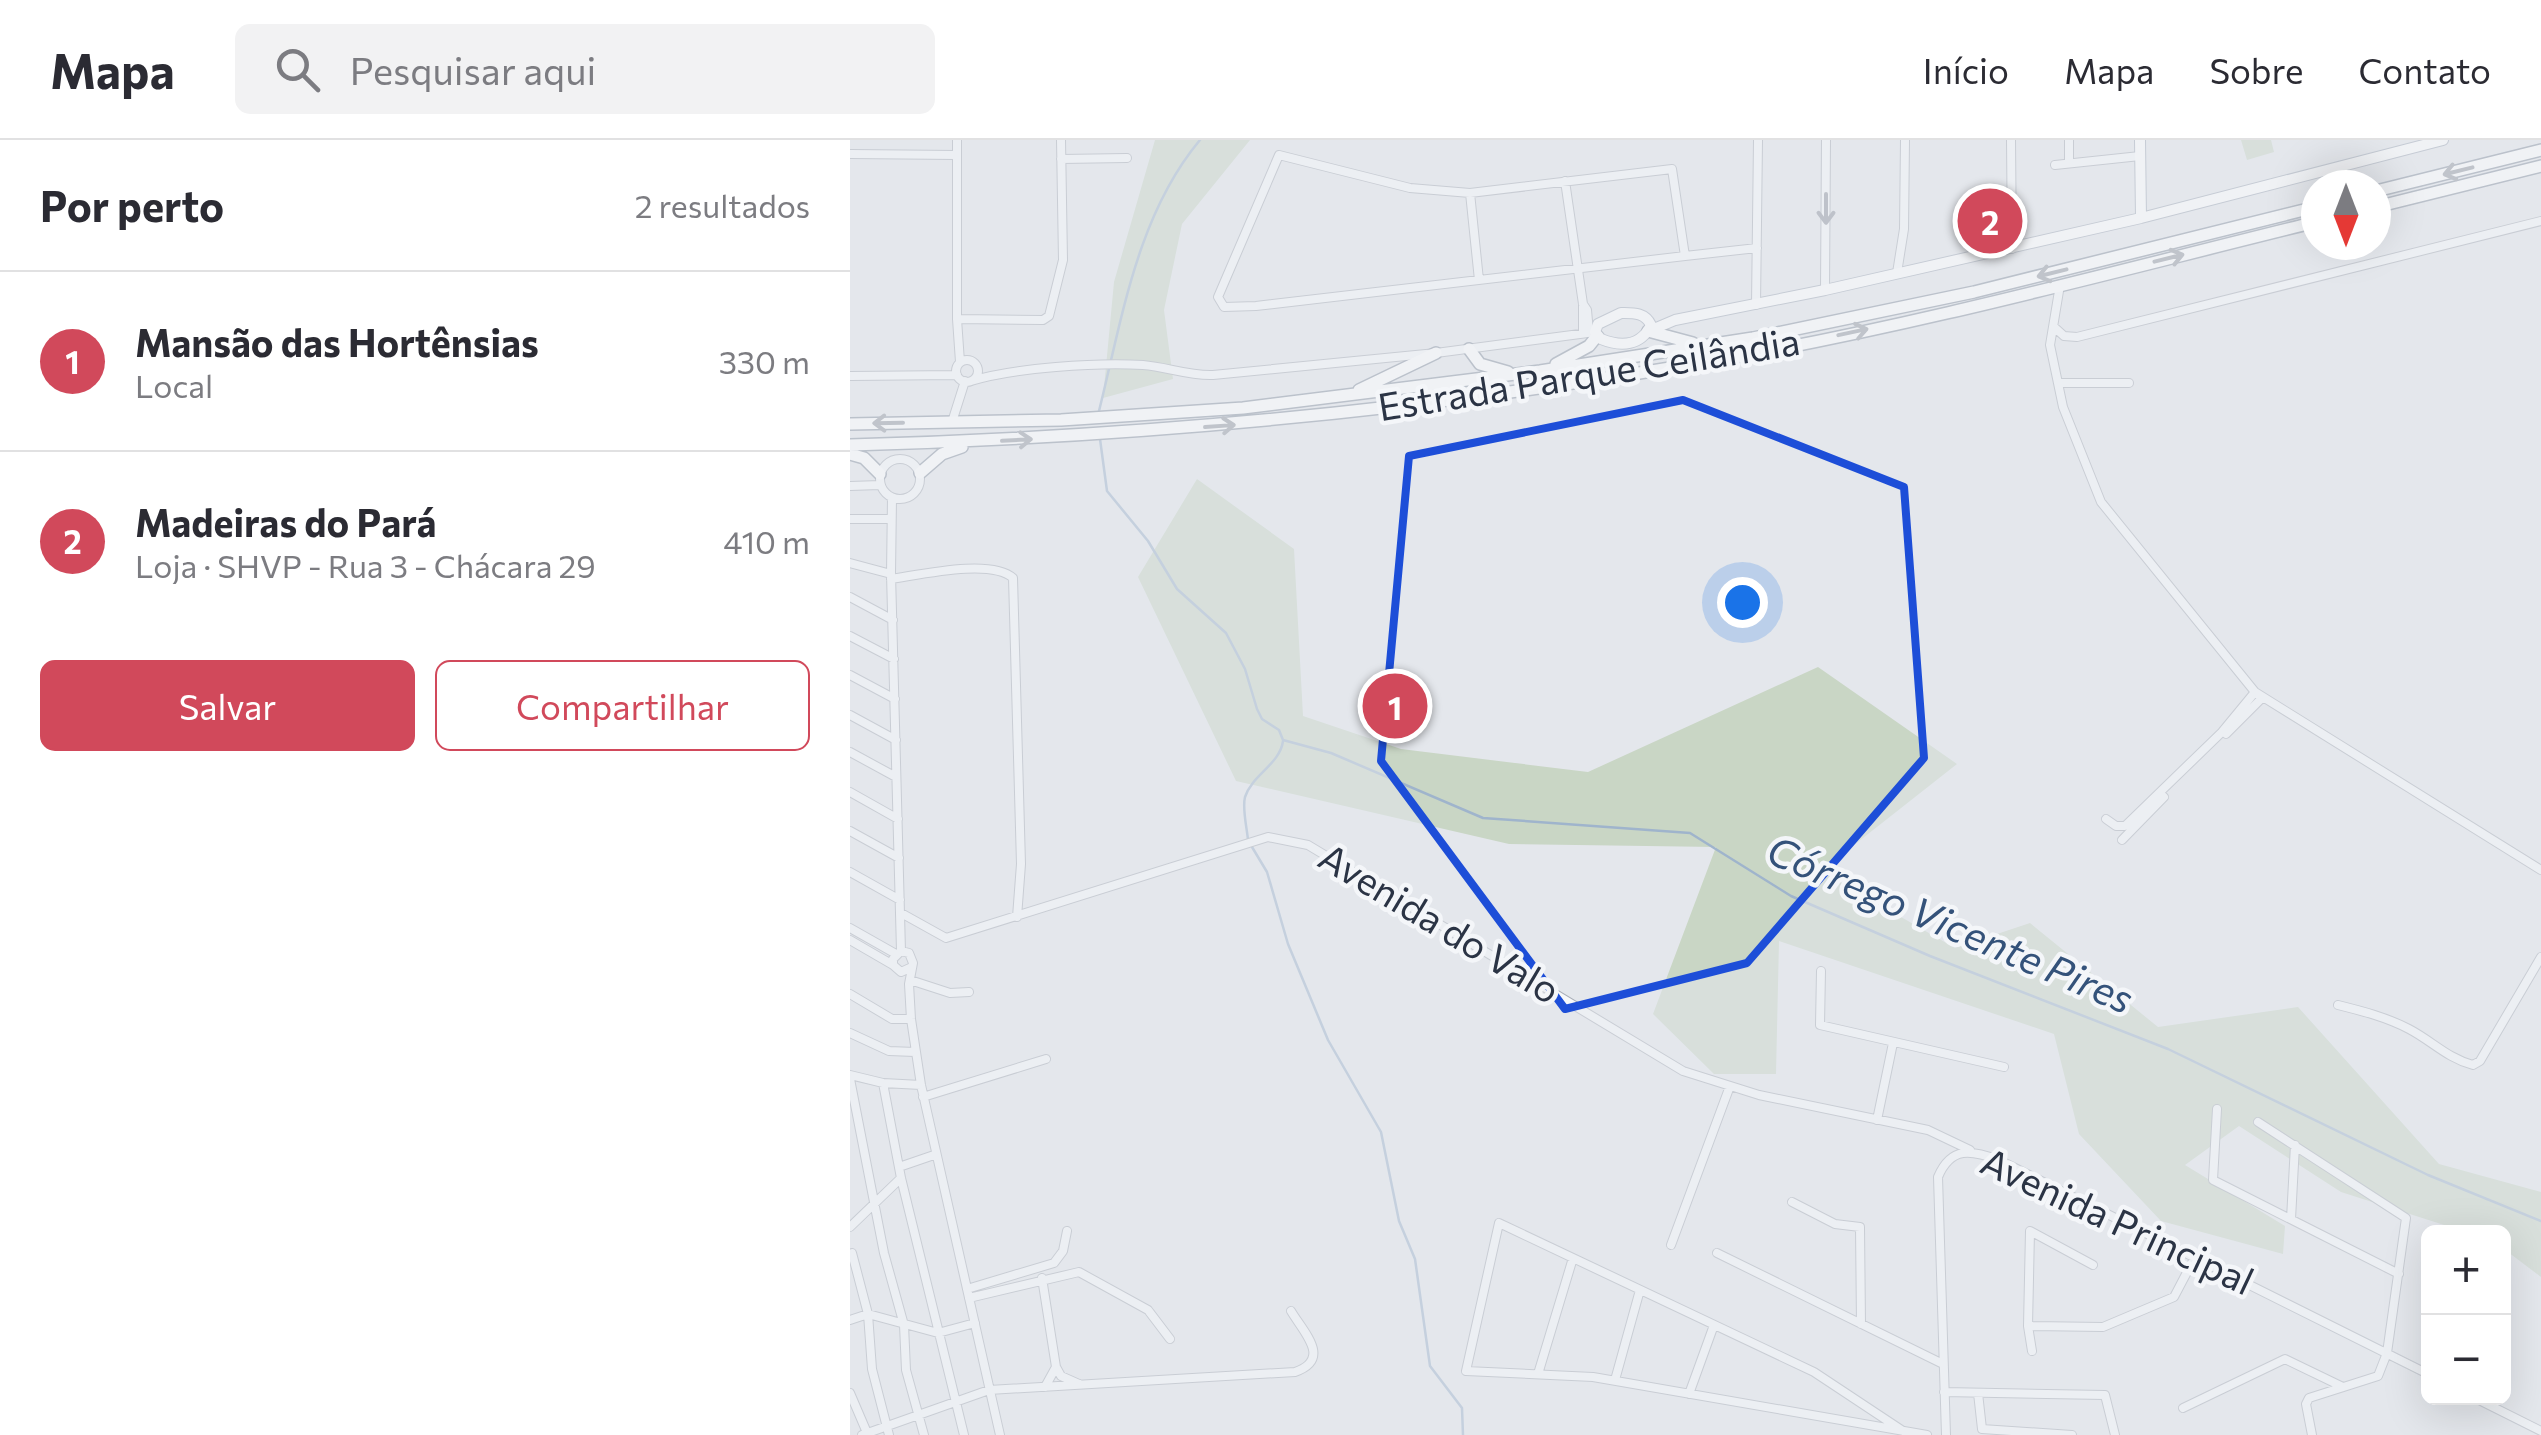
<!DOCTYPE html>
<html lang="pt">
<meta charset="utf-8">
<style>
body{margin:0;font-family:Commissioner,sans-serif;background:#f2f2f3;color:#2b2b33}
.controls{position:absolute;right:30px;bottom:30px;display:grid;overflow:hidden;border-radius:15px;box-shadow:0 10px 40px #0002}
.controls button{width:90px;height:90px;display:grid;place-items:center;padding:0;border:0;border-bottom:2px solid #e1e1e2;background:#fff;color:#2b2b33;font:50px sans-serif}
.compass{position:absolute;left:1451px;top:30px;width:90px;height:90px;border-radius:50%;background:#fff;box-shadow:0 10px 40px #0002;rotate:180deg}
.you{position:absolute;left:892px;top:462px;width:35px;height:35px;margin:-25px;border:8px solid #fff;border-radius:50%;background:#1a73e8;box-shadow:0 0 0 15px #1a73e833}
.badge{display:grid;place-items:center;width:65px;height:65px;border-radius:50%;background:#d1495b;color:#fff;font-size:32px;font-weight:700}
.pin{position:absolute;translate:-50% -50%;border:5px solid #fff;box-shadow:0 2px 10px #0006}
.list{margin:0;padding:0;list-style:none}
h2{display:flex;justify-content:space-between;align-items:center;height:130px;margin:0;padding:0 40px;font-size:42px}
h2 small{font-size:32px;font-weight:400;color:#7c7c81}
.list li{display:grid;grid-template-columns:65px 1fr auto;gap:30px;align-items:center;box-sizing:border-box;height:180px;padding:0 40px;border-top:2px solid #e1e1e2}
.list b{display:block;font-size:38px;white-space:nowrap}
.list p{margin:0;font-size:32px;white-space:nowrap;color:#7c7c81}
.list em{font-size:32px;font-style:normal;color:#7c7c81}
.actions{display:flex;gap:20px;padding:30px 40px}
.actions a{flex:1;padding:22px 0;border:2px solid #d1495b;border-radius:15px;text-align:center;font-size:35px;color:#d1495b}
.actions .main{background:#d1495b;color:#fff}
.icon{flex:none;width:55px;height:55px;fill:none;stroke:currentColor;stroke-width:2;stroke-linecap:round;stroke-linejoin:round}
.map{position:relative;flex:none;width:1691px;height:1295px;overflow:hidden}
header{display:flex;align-items:center;gap:60px;box-sizing:border-box;height:140px;padding:0 50px;background:#fff;border-bottom:2px solid #e1e1e2}
header strong{font-size:48px}
nav{display:flex;gap:55px;margin-inline-start:auto;font-size:35px}
.search{width:700px;height:90px;background:#f2f2f3;display:flex;align-items:center;gap:25px;box-sizing:border-box;padding:0 35px;border-radius:15px;color:#7c7c81;font-size:38px}
main{display:flex}
aside{flex:1;background:#fff}
.map>svg:first-child{display:block}
</style>
<header>
<strong>Mapa</strong>
<div class="search"><svg class="icon" aria-label="search" viewBox="0 0 24 24"><circle cx="10" cy="10" r="6"/><path d="M15 15l6 6"/></svg>Pesquisar aqui</div>
<nav><a>Início</a><a>Mapa</a><a>Sobre</a><a>Contato</a></nav>
</header>
<main>
<aside>
<h2>Por perto<small>2 resultados</small></h2>
<ul class="list">
<li><span class="badge">1</span><div><b>Mansão das Hortênsias</b><p>Local</p></div><em>330 m</em></li>
<li><span class="badge">2</span><div><b>Madeiras do Pará</b><p>Loja · SHVP - Rua 3 - Chácara 29</p></div><em>410 m</em></li>
</ul>
<div class="actions"><a class="main">Salvar</a><a>Compartilhar</a></div>
</aside>
<div class="map">
<svg width="1691" height="1295" viewBox="0 0 1691 1295">
<rect width="100%" height="100%" fill="#e4e7ec"/>
<!-- green -->
<path fill="#c9d6c5" d="M 305,0 L 400,0 L 332,84 L 314,170 L 323,239 L 253,258 L 264,142 Z
M 1391,0 L 1421,0 L 1424,12 L 1397,20 Z
M 347,339 L 444,409 L 453,576 L 551,609 L 738,632 L 968,527 L 1107,624 L 971,731 L 1105,808 L 1180,783 L 1308,887 L 1448,867 L 1589,1024 L 1691,1052 L 1691,1137 L 1654,1109 L 1654,1092 L 1616,1092 L 1491,1052 L 1389,986 L 1335,1025 L 1435,1086 L 1433,1114 L 1311,1081 L 1229,994 L 1204,894 L 929,801 L 926,934 L 864,934 L 803,874 L 866,707 L 659,704 L 386,641 L 288,437 Z"/>
<g fill="none" stroke-linecap="round" stroke-linejoin="round">
<!-- stream -->
<path stroke="#9fb4cc" stroke-width="2.5" d="M 249,271 C 272,179 287,75 350,0
M 250,299 L 257,351 L 298,401 L 327,449 L 376,493 L 395,529 L 407,569 L 412,579 L 429,590 L 433,600 L 481,613 L 633,678 L 840,693 L 941,756 L 1080,816 L 1318,909 L 1578,1035 L 1691,1081
M 398,700 C 397,688 392,669 395,657 C 402,635 430,624 433,601
M 402,707 L 417,732 L 438,804 L 478,900 L 531,992 L 549,1081 L 565,1119 L 580,1226 L 612,1268 L 613,1295"/>
<!-- minor casing -->
<g stroke="#a9aeb7" stroke-width="10">
<path id="minor" d="M 107,0 L 107,179 L 110,222
M 1161,0 L 1162,109
M 1219,0 L 1219,23
M 0,14 L 107,15
M 429,15 L 560,48 L 620,53 L 822,29 L 835,116 L 406,166 L 374,167 L 368,157 Z
M 211,19 L 277,18
M 1205,25 L 1290,16
M 715,41 L 733,164 L 733,193
M 620,53 L 629,140
M 835,116 L 907,108
M 1047,133 L 1054,89 L 1055,0
M 1210,145 L 1200,205 L 1213,267 L 1251,362 L 1405,552 L 1691,730
M 975,150 L 976,0
M 733,164 L 737,170 L 739,192
M 906,165 L 908,0
M 107,179 L 193,180 L 199,176 L 213,120 L 211,0
M 1204,187 L 1214,196 L 1227,197 L 1691,81
M106 231a11 11 0 1 1 22 0a11 11 0 1 1-22 0Z
M 0,236 L 107,235
M 121,241 C 163,228 248,222 293,225 C 317,227 339,236 363,235 L 586,213 L 745,192
M 1208,243 L 1279,243
M 102,282 L 115,241
M30 339a20 20 0 1 1 40 0a20 20 0 1 1-40 0Z
M 0,346 L 30,345
M 42,358 L 41,434 L 51,811
M 0,379 L 40,379
M 0,423 L 41,434
M 41,439 C 69,435 141,418 163,438 L 171,724 L 167,777
M 0,457 L 43,480
M 0,496 L 44,519
M 0,535 L 45,559
M 0,575 L 46,600
M 1376,594 L 1412,558
M 0,612 L 46,637
M 0,652 L 48,679
M 1256,679 L 1266,686 L 1275,686 L 1372,592 L 1405,552
M 0,691 L 49,718
M 1272,700 L 1314,657
M 0,732 L 50,760
M 51,773 L 96,798 L 418,697 L 458,705 L 833,931 L 909,955 L 1078,990 L 1120,1010
M 0,788 L 46,814
M 0,800 L 43,825
M 62,827 L 51,832 L 43,825 L 43,819 L 51,811 L 59,813 L 63,823 L 59,844 L 61,879 L 71,945 L 150,1295
M 971,831 L 970,885 L 1154,927
M 60,840 L 100,853 L 119,852
M 0,854 L 42,879 L 61,879
M 1488,865 C 1512,871 1536,877 1559,889 C 1582,901 1597,918 1623,925 L 1630,921 L 1691,817
M 0,893 L 39,911 L 65,912
M 0,935 L 33,943 L 71,945
M 0,939 L 34,1113 L 54,1185 L 56,1230 L 74,1295
M 33,943 L 51,1038 L 114,1295
M 73,957 L 196,919
M 1367,969 L 1363,1040 L 1549,1134
M 1027,980 L 1043,903
M 1408,982 L 1556,1078 L 1537,1213 L 1528,1236 L 1459,1258 L 1456,1264 L 1462,1295
M 49,1027 L 84,1015
M 942,1062 L 985,1084 L 1010,1087 L 1011,1184
M 1441,1079 L 1445,1005
M 0,1087 L 51,1038
M 821,1105 L 880,946
M 2,1113 L 18,1174 L 22,1229 L 39,1295
M 867,1113 L 1093,1224
M 192,1138 L 206,1227 L 195,1247
M 117,1149 L 204,1123 L 213,1111 L 217,1091
M 119,1158 L 229,1132 L 298,1170 L 320,1199
M 0,1180 L 18,1174 L 88,1193 L 125,1183
M 1178,1186 L 1253,1187 L 1324,1157 L 1345,1117
M 1182,1211 L 1178,1186 L 1180,1091 L 1243,1125
M 206,1227 L 211,1236 L 229,1244
M 688,1234 L 723,1118
M 765,1240 L 790,1150
M 1094,1252 L 1255,1255 L 1265,1295
M 0,1253 L 18,1295
M 1128,1253 L 1132,1289 L 1222,1295
M 839,1254 L 864,1185
M 1625,1258 L 1691,1291
M 1333,1268 L 1435,1219 L 1493,1247
M 1053,1291 L 964,1232 L 649,1083 L 616,1231 L 743,1237 L 1077,1295
M 12,1295 L 139,1250 L 445,1232 C 482,1219 454,1193 441,1171
M 1096,1295 L 1088,1037 C 1101,1006 1121,1010 1149,1020 L 1578,1234"/>
</g>
<!-- major casing -->
<g stroke="#a3abb8" stroke-width="12">
<path id="major" d="M 1290,0 L 1291,78
M 771,173 C 783,173 795,172 801,185 C 791,206 771,207 751,199 L 745,192 L 748,184 Z
M 799,191 L 825,180 L 975,150 L 1291,78 L 1593,0"/>
</g>
<!-- highway casing -->
<g stroke="#8b94a3" stroke-width="14">
<path id="highway" d="M 1526,51 L 1691,10
M 1526,67 L 1691,26
M 798,191 L 843,203
M 619,209 L 630,224 L 658,232
M 706,224 L 739,206 L 747,196
M 509,250 L 586,213
M 0,284 L 211,280 L 393,268 L 690,231 L 903,198 L 1124,152 L 1466,67
M 0,305 C 290,297 577,270 863,221 C 1066,186 1266,131 1466,82
M 0,314 L 14,318 L 30,334
M 70,333 L 92,314 L 112,307"/>
</g>
<!-- minor -->
<use href="#minor" stroke="#f7f8fa" stroke-width="8"/>
<!-- major -->
<use href="#major" stroke="#fff" stroke-width="10"/>
<!-- highway -->
<use href="#highway" stroke="#fff" stroke-width="11"/>
</g>
<!-- one-way arrows -->
<defs><path id="oneway-shaft" d="M-6 0H5M1.5-3L5.5 0L1.5 3" fill="none" stroke-width="1.6" stroke-linecap="round" stroke-linejoin="round" transform="scale(2.5)"/></defs>
<g stroke="#959aa2">
<use href="#oneway-shaft" transform="translate(1608 31) rotate(166)"/>
<use href="#oneway-shaft" transform="translate(1319 118) rotate(-14)"/>
<use href="#oneway-shaft" transform="translate(1202 133) rotate(166)"/>
<use href="#oneway-shaft" transform="translate(1003 192) rotate(-12)"/>
<use href="#oneway-shaft" transform="translate(38 283) rotate(179)"/>
<use href="#oneway-shaft" transform="translate(370 286) rotate(-4)"/>
<use href="#oneway-shaft" transform="translate(167 300) rotate(-3)"/>
</g>
<use stroke="#9196a0" href="#oneway-shaft" transform="translate(976 69) rotate(90)"/>
<!-- marked area -->
<path d="M0 0H1691V1295H0ZM 833,260 L 1054,347 L 1074,618 L 897,823 L 715,869 L 531,621 L 559,316 Z" fill="#e4e7ec" fill-opacity=".55" fill-rule="evenodd"/>
<path fill="none" stroke="#1d4ed8" stroke-width="8" stroke-linejoin="round" d="M 833,260 L 1054,347 L 1074,618 L 897,823 L 715,869 L 531,621 L 559,316 Z"/>
<g text-anchor="middle" stroke-width="9" stroke-linejoin="round" paint-order="stroke">
<!-- street labels -->
<g font-size="38" fill="#2b3445" stroke="#f4f6f9">
<text transform="translate(739 235) rotate(-9)" y="13">Estrada Parque Ceilândia</text>
<text transform="translate(589 784) rotate(31)" y="13">Avenida do Valo</text>
<text transform="translate(1267 1082) rotate(25)" y="13">Avenida Principal</text>
</g>
<!-- water labels -->
<g font-size="40" font-style="italic" fill="#34527a" stroke="#f4f6f9">
<text transform="translate(1100 785) rotate(23)" y="14">Córrego Vicente Pires</text>
</g>
</g>
</svg>
<div class="controls">
<button>+</button>
<button>−</button>
</div>
<svg class="compass" viewBox="-18 -18 36 36"><path d="M0-13l5 13h-10z" fill="#e53935"/><path d="M0 13l5-13h-10z" fill="#7c7c81"/></svg>
<div class="you"></div>
<div class="pin badge" style="left:545px;top:566px">1</div>
<div class="pin badge" style="left:1140px;top:81px">2</div>
</div>
</main>
